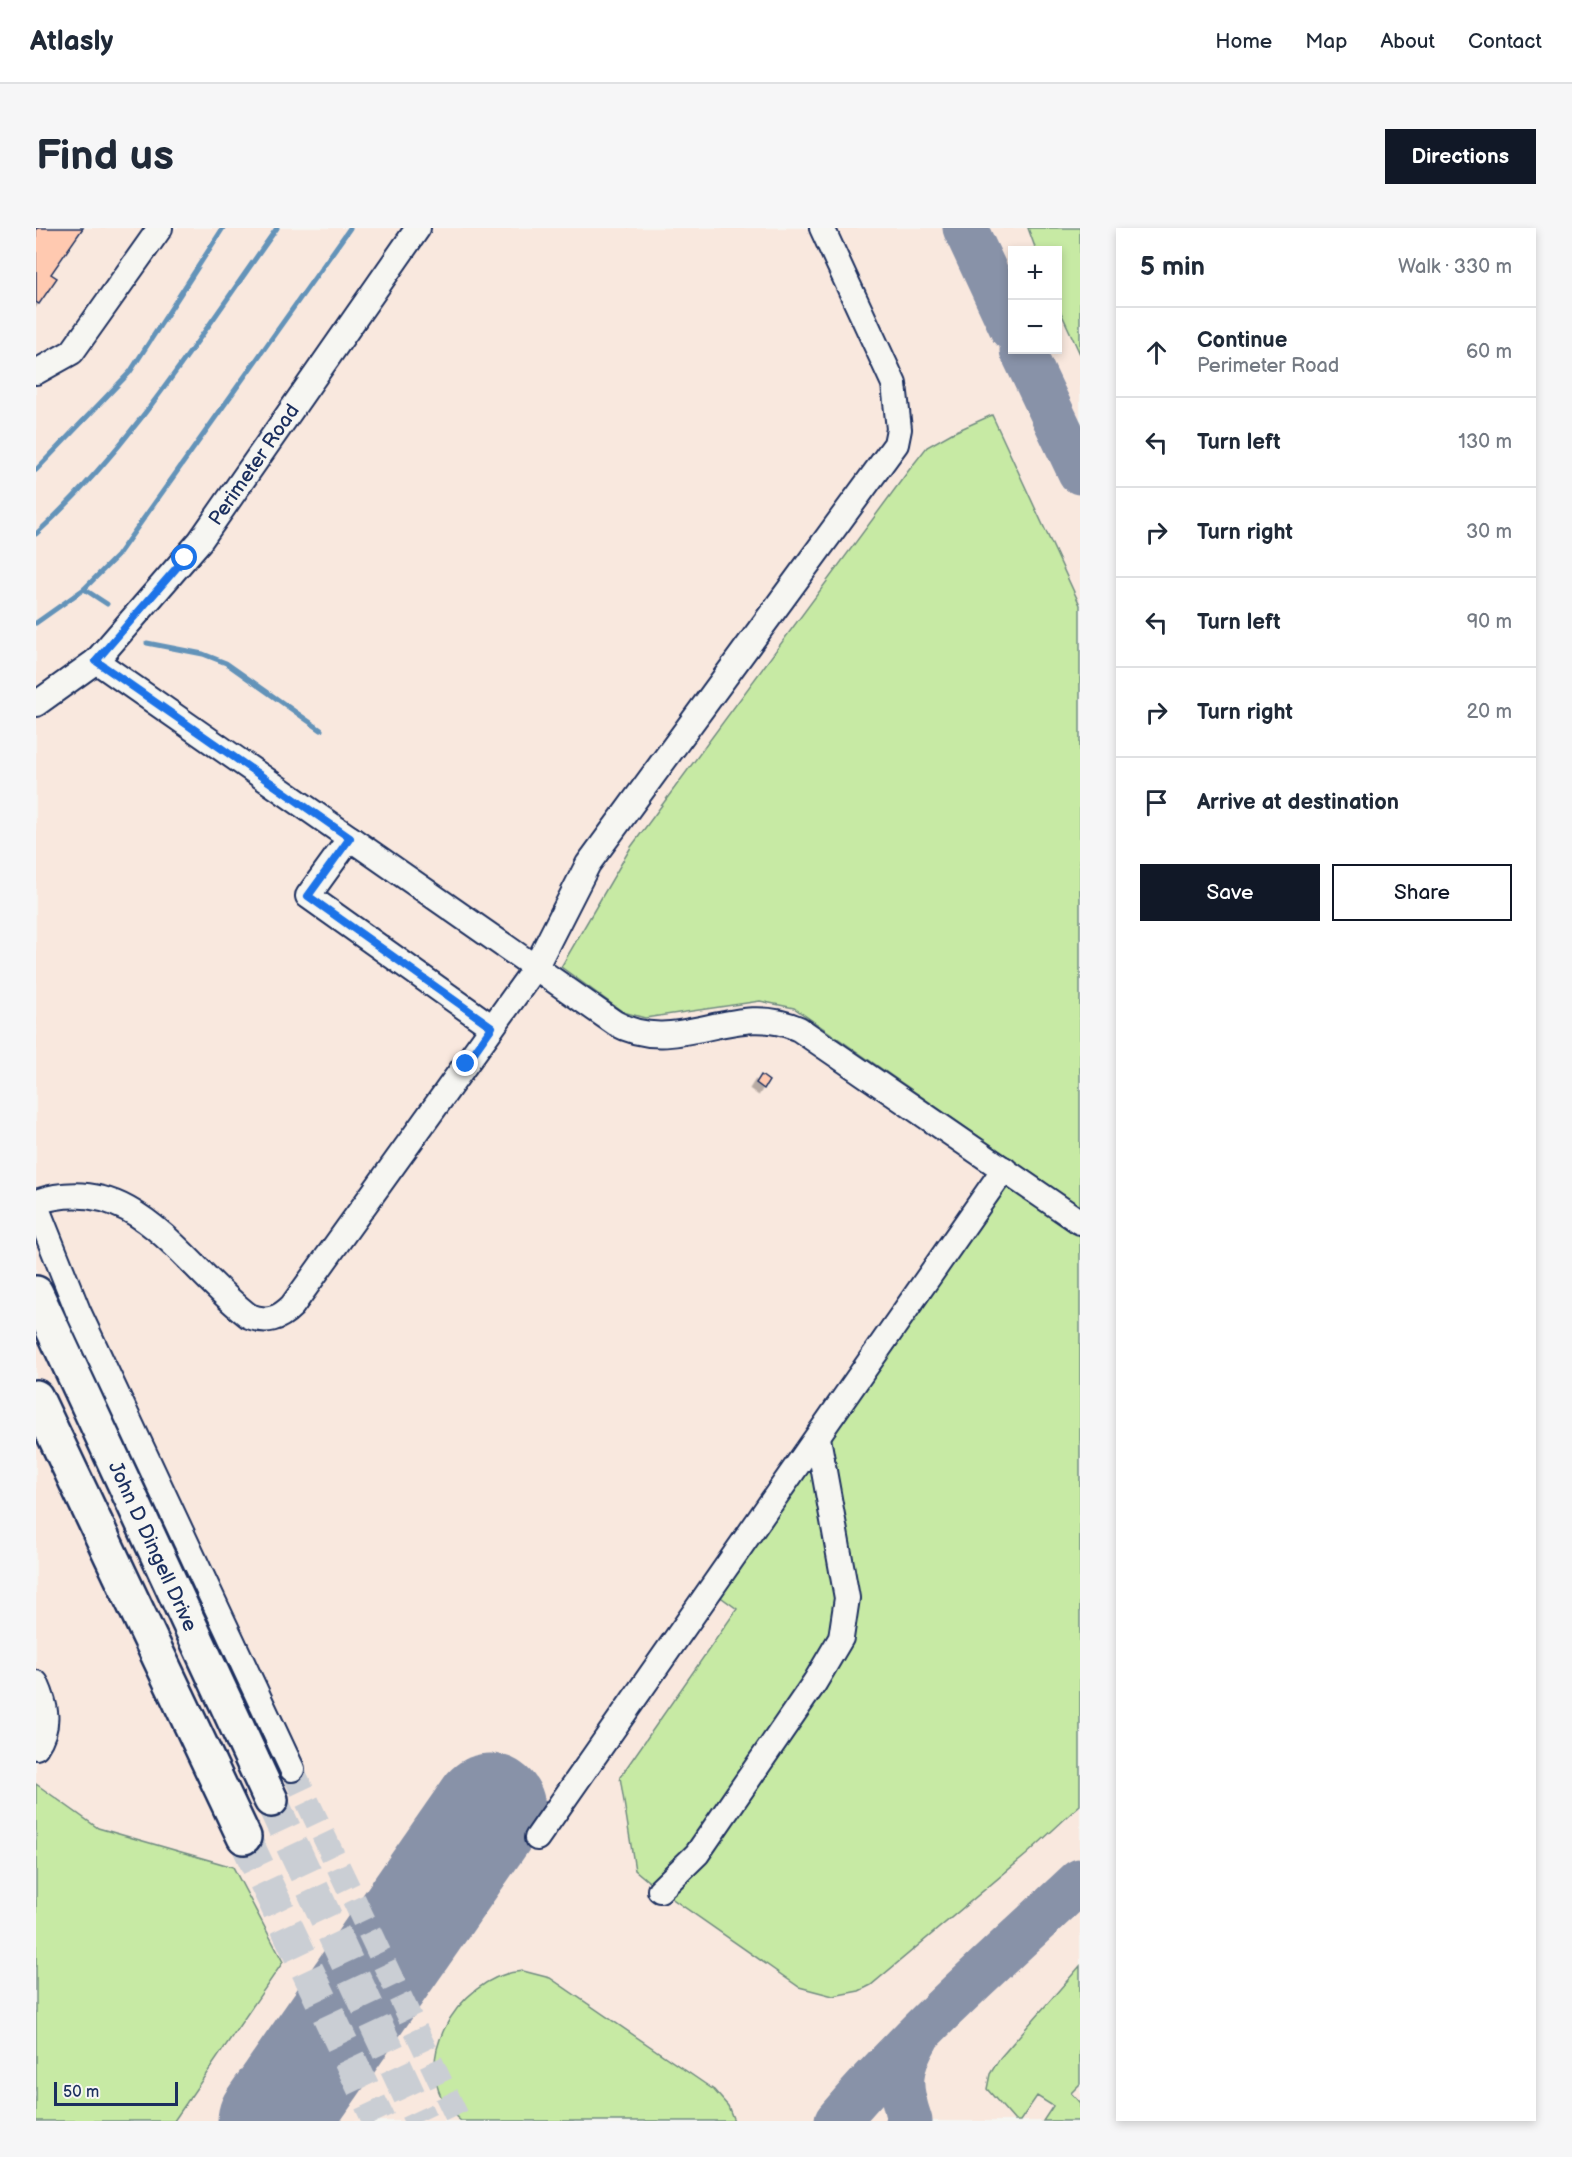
<!DOCTYPE html>
<meta charset="utf-8">
<style>
body{margin:0;font-family:"Balsamiq Sans",sans-serif;background:#f6f6f7;color:#1f2937}
.controls{position:absolute;right:18px;top:18px;display:grid;overflow:hidden;border-radius:0px;box-shadow:0 3px 9px #0003}
.controls button{width:54px;height:54px;display:grid;place-items:center;padding:0;border:0;border-bottom:2px solid #e0e1e3;background:#fff;color:#1f2937;font:30px sans-serif}
.scale{position:absolute;left:18px;bottom:15px;width:124px;box-sizing:border-box;padding-left:6px;border:3px solid #1b2f5e;border-top:0;font-size:16px;line-height:21px;white-space:nowrap;color:#1b2f5e;-webkit-text-stroke:4px #f6f6f2;paint-order:stroke}
.stop{position:absolute;width:18px;height:18px;margin:-14px;border:4px solid #1a73e8;border-radius:50%;background:#fff}
.stop.end{background:#1a73e8;border-color:#fff;box-shadow:0 2px 6px #0008}
.list{margin:0;padding:0;list-style:none}
h2{display:flex;justify-content:space-between;align-items:center;height:78px;margin:0;padding:0 24px;font-size:26px}
h2 small{font-size:20px;font-weight:400;color:#747a83}
.list li{display:grid;grid-template-columns:39px 1fr auto;gap:18px;align-items:center;box-sizing:border-box;height:90px;padding:0 24px;border-top:2px solid #e0e1e3}
.list b{display:block;font-size:22px;white-space:nowrap}
.list p{margin:0;font-size:20px;white-space:nowrap;color:#747a83}
.list em{font-size:20px;font-style:normal;color:#747a83}
.actions{display:flex;gap:12px;padding:18px 24px}
.actions a{flex:1;padding:14px 0;border:2px solid #111827;border-radius:0px;text-align:center;font-size:21px;color:#111827}
.actions .main{background:#111827;color:#fff}
.icon{flex:none;width:33px;height:33px;fill:none;stroke:currentColor;stroke-width:2;stroke-linecap:round;stroke-linejoin:round}
.map{position:relative;flex:none;width:1044px;height:1893px;overflow:hidden;border-radius:0px}
header{display:flex;align-items:center;gap:36px;box-sizing:border-box;height:84px;padding:0 30px;background:#fff;border-bottom:2px solid #e0e1e3}
header strong{font-size:28px}
nav{display:flex;gap:33px;margin-inline-start:auto;font-size:21px}
.intro{display:flex;align-items:center;justify-content:space-between;box-sizing:border-box;height:144px;padding:0 36px}
h1{margin:0;font-size:42px}
.button{padding:15px 27px;border-radius:0px;background:#111827;color:#fff;font-size:21px;font-weight:700}
main{display:flex;gap:36px;padding:0 36px}
aside{flex:1;background:#fff;border-radius:0px;box-shadow:0 3px 9px #0003}
.map>svg:first-child{display:block}
</style>
<header>
<strong>Atlasly</strong>
<nav><a>Home</a><a>Map</a><a>About</a><a>Contact</a></nav>
</header>
<div class="intro"><h1>Find us</h1><a class="button">Directions</a></div>
<main>
<div class="map">
<svg width="1044" height="1893" viewBox="0 0 1044 1893">
<defs>
<filter id="shadow"><feDropShadow dx="-5.5" dy="5.5" stdDeviation="0" flood-color="#0004"/></filter>
</defs>
<rect width="100%" height="100%" fill="#f6f6f2"/>
<filter id="ink" filterUnits="userSpaceOnUse"><feTurbulence type="fractalNoise" baseFrequency=".0167" numOctaves="2"/><feDisplacementMap in="SourceGraphic" scale="12" xChannelSelector="R" yChannelSelector="G"/><feConvolveMatrix kernelMatrix="1 2 1 2 8 2 1 2 1" color-interpolation-filters="sRGB"/></filter>
<g filter="url(#ink)">
<!-- built -->
<path fill="#f9e8de" fill-rule="evenodd" d="M 0,0 L 1044,0 L 1044,1893 L 0,1893 ZM 976,22 L 1022,22 L 1022,122 L 976,122 Z"/>
<!-- green -->
<path fill="#c7eaa4" stroke="#718c81" stroke-width="1.5" d="M 992,0 L 1044,0 L 1044,126 L 1022,78 L 1022,22 L 1000,22 Z
M 956,187 L 1044,377 L 1044,979 L 758,780 L 724,773 L 609,790 L 587,784 L 525,739 L 595,619 L 873,242 L 891,219 L 916,205 Z
M 975,958 L 1044,1006 L 1044,1577 L 990,1627 L 835,1757 L 823,1763 L 797,1768 L 763,1759 L 631,1667 L 805,1427 L 794,1207 L 966,961 Z
M 774,1235 L 802,1367 L 797,1407 L 659,1615 L 618,1658 L 599,1642 L 584,1549 L 701,1381 L 682,1367 Z
M 0,1556 L 62,1600 L 197,1639 L 247,1734 L 138,1893 L 0,1893 Z
M 1044,1738 L 1044,1856 L 1035,1865 L 1044,1875 L 1044,1893 L 1007,1893 L 1017,1878 L 1001,1868 L 984,1893 L 979,1893 L 951,1861 L 954,1846 L 964,1830 Z
M 487,1743 L 514,1750 L 678,1862 L 692,1878 L 698,1893 L 425,1893 C 364,1845 420,1747 487,1743 Z"/>
<g fill="none" stroke-linecap="round" stroke-linejoin="round">
<!-- stream -->
<path stroke="#6493b9" stroke-width="5" d="M 0,242 L 94,144 L 187,0
M 0,306 C 96,218 166,105 241,0
M 48,361 L 71,376
M 0,395 L 48,361 L 81,328 L 314,0
M 111,415 L 167,426 L 190,435 L 285,502"/>
<!-- taxiway -->
<path stroke="#8892a8" stroke-width="45" d="M 929,0 L 976,101
M 986,122 L 1044,244
M 801,1893 C 875,1806 961,1731 1044,1653
M 874,1893 C 862,1858 862,1841 881,1809"/>
<!-- runway -->
<path stroke="#8892a8" stroke-width="111" d="M 237,1893 L 454,1581"/>
</g>
<!-- building -->
<path fill="#ffc9b0" stroke="#1b2f5e" stroke-width="1.5" filter="url(#shadow)" d="M 0,0 L 47,0 L 15,46 L 21,50 L 3,76 L 0,74 Z
M 725,847 L 733,853 L 728,861 L 720,855 Z"/>
<g fill="none" stroke-linecap="round" stroke-linejoin="round">
<!-- minor-tunnel -->
<path stroke="#caced4" stroke-width="24" stroke-dasharray="24 12" stroke-linecap="butt" d="M 256,1541 L 423,1893"/>
<!-- highway-tunnel -->
<path stroke="#caced4" stroke-width="33" stroke-dasharray="33 16" stroke-linecap="butt" d="M 235,1572 L 385,1893
M 208,1609 L 343,1893"/>
<!-- minor casing -->
<g stroke="#1b2f5e" stroke-width="28">
<g id="minor">
<path d="M 0,144 L 36,124 L 124,0"/>
<path d="M 60,433 L 579,795 C 641,830 698,771 763,801 L 1044,994"/>
<path id="s1" d="M 0,476 L 60,433 L 164,313 L 382,0"/>
<path d="M 314,610 L 272,668 L 456,799"/>
<path d="M 0,974 C 99,941 146,1037 213,1088 C 231,1095 243,1091 256,1078 L 499,740 L 552,636 L 860,216 L 863,201 L 858,156 L 786,0"/>
<path d="M 0,978 L 42,1083 L 256,1541"/>
<path d="M 0,1455 C 10,1477 15,1497 0,1519"/>
<path d="M 501,1610 L 968,941"/>
<path d="M 624,1662 L 661,1626 L 779,1454 L 805,1410 L 811,1370 L 782,1210"/>
</g>
</g>
<!-- highway casing -->
<g stroke="#1b2f5e" stroke-width="38">
<g id="highway">
<path id="s2" d="M 0,1065 L 235,1572"/>
<path d="M 0,1169 L 208,1609"/>
</g>
</g>
<!-- minor -->
<use href="#minor" stroke="#f6f6f2" stroke-width="24"/>
<!-- highway -->
<use href="#highway" stroke="#f6f6f2" stroke-width="33"/>
</g>
</g>
<g fill="none" stroke-linecap="round" stroke-linejoin="round" filter="url(#ink)">
<!-- route -->
<path stroke="#1a73e8" stroke-width="8" d="M 149,330 L 60,433 L 314,610 L 272,668 L 456,799 L 430,836"/>
</g>
<g text-anchor="middle" stroke-width="6" stroke-linejoin="round" paint-order="stroke">
<!-- street labels -->
<g font-size="20" fill="#1b2f5e" stroke="#f6f6f2">
<text dy="7" stroke="none"><textPath href="#s1" startOffset="326">Perimeter Road</textPath></text>
<text dy="7" stroke="none"><textPath href="#s2" startOffset="279">John D Dingell Drive</textPath></text>
</g>
</g>
</svg>
<div class="controls">
<button>+</button>
<button>−</button>
</div>
<div class="scale">50 m</div>
<div class="stop" style="left:149px;top:330px"></div>
<div class="stop end" style="left:430px;top:836px"></div>
</div>
<aside>
<h2>5 min<small>Walk · 330 m</small></h2>
<ul class="list">
<li><svg class="icon" aria-label="ahead" viewBox="0 0 24 24"><path d="M12 20V5M6 11l6-6 6 6"/></svg><div><b>Continue</b><p>Perimeter Road</p></div><em>60 m</em></li>
<li><svg class="icon" aria-label="left" viewBox="0 0 24 24"><path d="M17 20v-9H6M10 6l-5 5 5 5"/></svg><div><b>Turn left</b></div><em>130 m</em></li>
<li><svg class="icon" aria-label="right" viewBox="0 0 24 24"><path d="M7 20v-9h11M14 6l5 5-5 5"/></svg><div><b>Turn right</b></div><em>30 m</em></li>
<li><svg class="icon" aria-label="left" viewBox="0 0 24 24"><path d="M17 20v-9H6M10 6l-5 5 5 5"/></svg><div><b>Turn left</b></div><em>90 m</em></li>
<li><svg class="icon" aria-label="right" viewBox="0 0 24 24"><path d="M7 20v-9h11M14 6l5 5-5 5"/></svg><div><b>Turn right</b></div><em>20 m</em></li>
<li><svg class="icon" aria-label="arrive" viewBox="0 0 24 24"><path d="M6 21V4h12l-3 4 3 4H6"/></svg><div><b>Arrive at destination</b></div></li>
</ul>
<div class="actions"><a class="main">Save</a><a>Share</a></div>
</aside>
</main>
